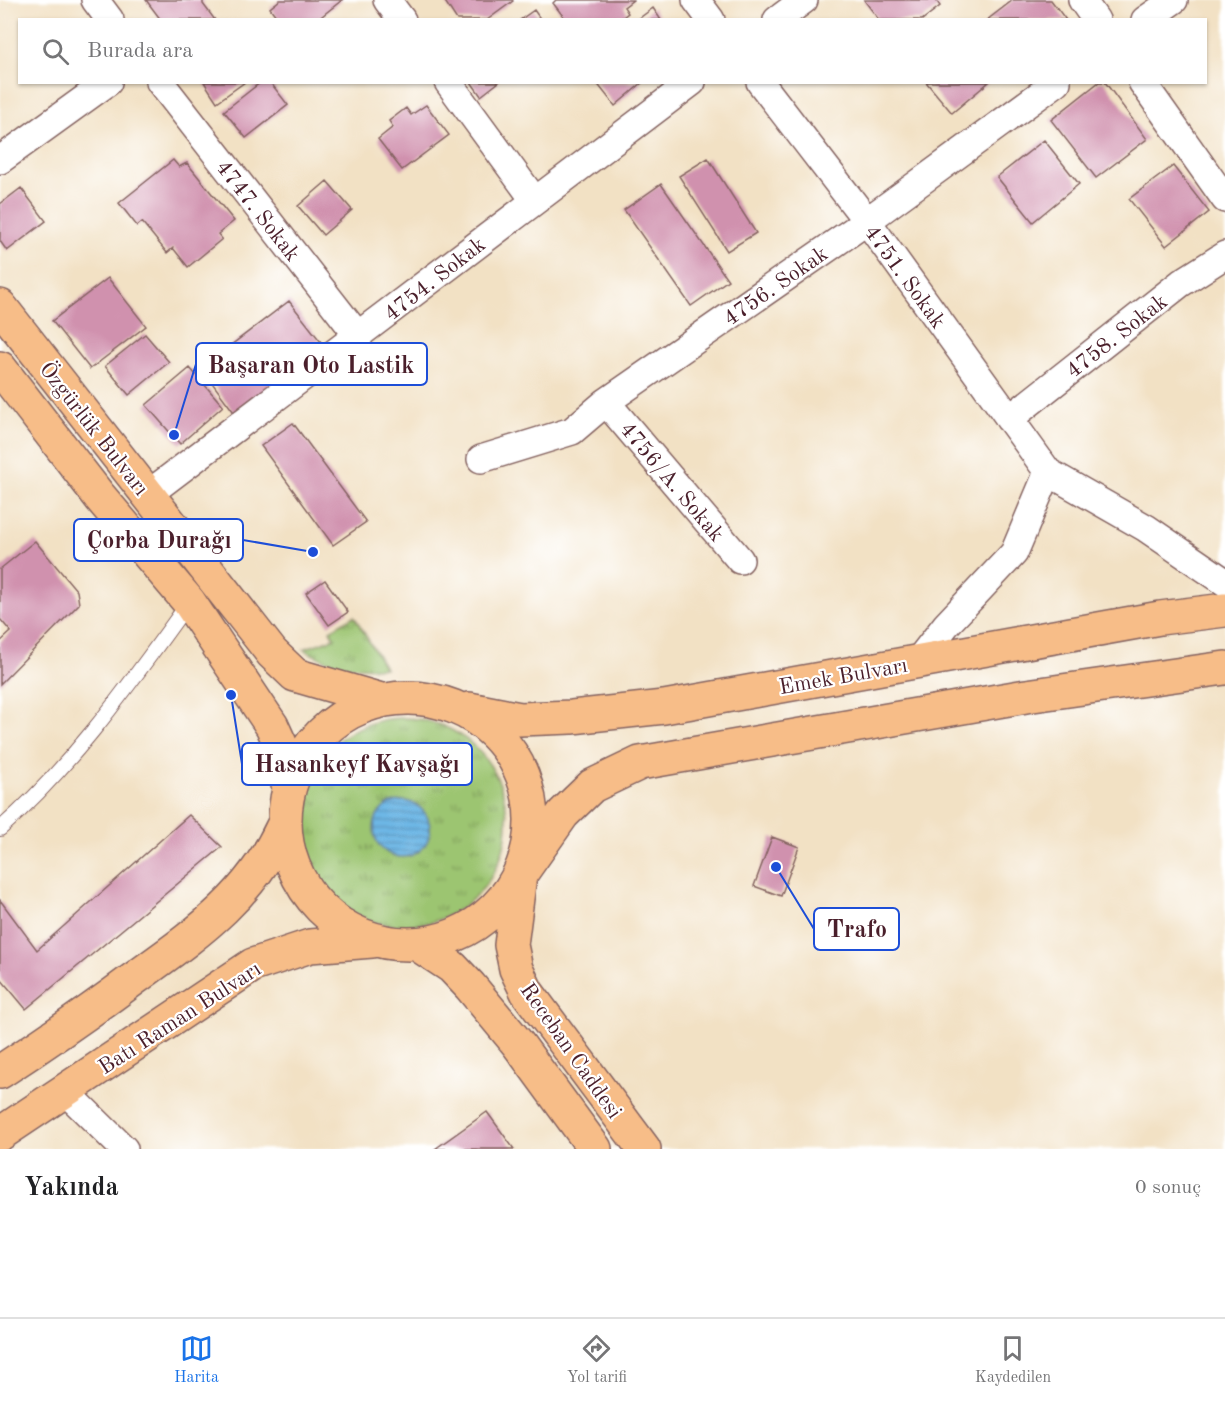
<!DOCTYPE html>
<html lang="tr">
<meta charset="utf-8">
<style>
body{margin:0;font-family:"Old Standard TT",serif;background:#f6f6f6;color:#202124}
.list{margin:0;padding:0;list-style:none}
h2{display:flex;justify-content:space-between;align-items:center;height:78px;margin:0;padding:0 24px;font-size:26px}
h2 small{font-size:20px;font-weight:400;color:#757577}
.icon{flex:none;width:33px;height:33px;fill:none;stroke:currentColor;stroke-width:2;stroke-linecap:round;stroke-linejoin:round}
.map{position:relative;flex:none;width:1225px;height:1149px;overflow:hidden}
.search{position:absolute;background:#fff;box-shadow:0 2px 4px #0004;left:18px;right:18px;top:18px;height:66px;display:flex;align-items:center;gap:15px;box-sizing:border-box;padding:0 21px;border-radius:0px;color:#757577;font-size:22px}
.sheet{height:168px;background:#fff}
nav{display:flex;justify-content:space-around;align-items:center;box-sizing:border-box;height:84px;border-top:2px solid #e0e0e0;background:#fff;font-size:16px;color:#757577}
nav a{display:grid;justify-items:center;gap:3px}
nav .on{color:#1a73e8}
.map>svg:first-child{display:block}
</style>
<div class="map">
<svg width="1225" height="1149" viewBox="0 0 1225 1149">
<defs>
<pattern id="grass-tufts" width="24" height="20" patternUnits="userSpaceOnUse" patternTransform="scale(1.5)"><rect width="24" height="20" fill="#9cc571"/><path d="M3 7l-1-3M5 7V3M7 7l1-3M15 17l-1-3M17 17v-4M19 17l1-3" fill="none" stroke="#819f5d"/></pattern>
<pattern id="water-rules" width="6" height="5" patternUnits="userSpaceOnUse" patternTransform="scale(1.5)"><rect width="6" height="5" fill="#6db7e6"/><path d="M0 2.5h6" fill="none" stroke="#5c94bb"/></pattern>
</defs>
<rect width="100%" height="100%" fill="#fff"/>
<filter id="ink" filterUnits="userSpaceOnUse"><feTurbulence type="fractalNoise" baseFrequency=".0167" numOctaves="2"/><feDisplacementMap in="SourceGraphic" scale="12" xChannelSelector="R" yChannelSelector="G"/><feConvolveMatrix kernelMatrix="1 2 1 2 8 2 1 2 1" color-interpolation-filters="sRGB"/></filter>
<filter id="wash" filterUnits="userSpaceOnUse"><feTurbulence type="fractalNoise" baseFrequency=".008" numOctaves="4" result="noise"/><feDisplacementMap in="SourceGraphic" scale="24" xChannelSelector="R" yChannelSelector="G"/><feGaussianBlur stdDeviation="1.35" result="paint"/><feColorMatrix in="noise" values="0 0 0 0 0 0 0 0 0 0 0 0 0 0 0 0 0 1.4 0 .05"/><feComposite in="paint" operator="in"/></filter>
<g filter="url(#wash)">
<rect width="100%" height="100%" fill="#f2e1c4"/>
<!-- grass -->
<path fill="url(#grass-tufts)" stroke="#73724e" stroke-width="1.5" d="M 354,616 L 385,668 C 355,668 329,666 304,649 L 334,638 L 330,630 Z
M299 822a104 104 0 1 1 208 0a104 104 0 1 1-208 0Z"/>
<!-- water -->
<path fill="url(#water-rules)" stroke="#5c6b88" stroke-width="1.5" d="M374 829a28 28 0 1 1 56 0a28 28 0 1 1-56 0Z"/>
<g id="blocks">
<!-- building -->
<path fill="#d091ae" d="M 146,0 L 203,0 L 203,4 L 215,20 L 161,20 Z
M 280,0 L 342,0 L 317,20 L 279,20 L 270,8 Z
M 444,0 L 512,0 L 513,1 L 487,20 L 457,20 Z
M 556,0 L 633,0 L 624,7 L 628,13 L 619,20 L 566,20 L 553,3 Z
M 864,0 L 936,0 L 940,6 L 922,20 L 879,20 Z
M 1013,0 L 1051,0 L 1066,20 L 987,20 Z
M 653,8 L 661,20 L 637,20 Z
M 534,10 L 541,20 L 520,20 Z
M 204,82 L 245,82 L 217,102 Z
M 261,82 L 270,82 L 288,105 L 246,138 L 224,111 Z
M 471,82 L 499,82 L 481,96 Z
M 596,82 L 643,82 L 615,106 Z
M 926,82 L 989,82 L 952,113 Z
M 1099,82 L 1105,82 L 1147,139 L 1096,178 L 1051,120 Z
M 426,105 L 449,135 L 402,170 L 378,139 L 393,127 L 389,121 L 406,108 L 411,115 Z
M 1044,140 L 1079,184 L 1033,222 L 997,177 Z
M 708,158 L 756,233 L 727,251 L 679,176 Z
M 173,160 L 179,167 L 187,163 L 234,221 L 218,234 L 222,239 L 188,267 L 173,248 L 167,253 L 142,222 L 137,226 L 119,203 Z
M 1173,166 L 1209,212 L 1166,246 L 1129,199 Z
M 327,181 L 352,210 L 323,235 L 298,206 Z
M 661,184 L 728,280 L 691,306 L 624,210 Z
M 21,188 L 46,221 L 7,251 L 0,241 L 0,204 Z
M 108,278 L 146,326 L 90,369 L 52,321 Z
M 289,301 L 325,347 L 236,415 L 201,368 Z
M 145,334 L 169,362 L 129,395 L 105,366 Z
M 190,368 L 223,406 L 180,444 L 146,405 Z
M 293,423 L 366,522 L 333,545 L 261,446 Z
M 35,541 L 77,591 L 79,604 L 0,684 L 0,642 L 11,632 L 0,619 L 0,569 Z
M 325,580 L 348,612 L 329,625 L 306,593 Z
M 189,815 L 222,847 L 26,1009 L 0,978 L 0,900 L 37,950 Z
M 772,837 L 799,847 L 781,896 L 754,886 Z
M 487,1112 L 514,1149 L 435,1149 Z"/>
</g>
</g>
<g filter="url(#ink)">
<use href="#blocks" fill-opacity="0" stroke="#856361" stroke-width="1.5"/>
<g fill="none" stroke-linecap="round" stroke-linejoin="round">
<!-- service casing -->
<g stroke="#856361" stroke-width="16">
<path id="service" d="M 0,829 C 75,763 131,682 189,602"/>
</g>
<!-- minor casing -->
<g stroke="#856361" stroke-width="30">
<path id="minor" d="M 95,0 L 110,20
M 387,0 L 402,20
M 696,0 L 711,20
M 1082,0 L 1096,20
M 777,20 L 804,0
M 1145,20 L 1174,0
M 160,82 L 359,337
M 448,82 L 535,201
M 760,82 L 867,221 L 1048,472
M 1142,82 L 1225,199
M 0,160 L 108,82
M 606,402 L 740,560
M 1009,419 L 1181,283 L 1225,255
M 481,459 L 572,431 L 606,402 L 867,221 L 1057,82
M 147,495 L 692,82
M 918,661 L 946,625 L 1014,553 L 1048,472 L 1146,528 L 1225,582
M 65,1091 L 124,1149"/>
</g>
<!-- primary casing -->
<g stroke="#856361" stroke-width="36">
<path id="primary" d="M 0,306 L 272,653 L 295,675 L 378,699
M 0,368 L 100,497 L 189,602 L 272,726 L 282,748 L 288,784"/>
</g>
<!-- trunk casing -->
<g stroke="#856361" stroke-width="36">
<path id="trunk" d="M285 821a123 123 0 1 1 246 0a123 123 0 1 1-246 0Z
M 469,709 L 520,719 L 572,717 L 664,707 L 1160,618 L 1225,610
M 417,944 L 452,967 L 470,986 L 518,1044 L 595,1149
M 0,1072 C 46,1042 91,1011 135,978 C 196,934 250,898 283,826
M 0,1134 L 253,965 L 310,946 L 372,941
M 644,1149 L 527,992 L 516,969 L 511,945 L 520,875 L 563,814 L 592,786 L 640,763 L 1026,696 L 1225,668"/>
</g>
<!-- service -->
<use href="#service" stroke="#fff" stroke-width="14"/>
<!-- minor -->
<use href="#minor" stroke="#fff" stroke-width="27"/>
<!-- primary -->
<use href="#primary" stroke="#f7bd88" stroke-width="33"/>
<!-- trunk -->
<use href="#trunk" stroke="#f7bd88" stroke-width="33"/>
</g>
</g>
<g text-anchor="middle" stroke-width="4.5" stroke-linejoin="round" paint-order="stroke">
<!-- street labels -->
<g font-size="22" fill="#4a1f2b" stroke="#fff">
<text transform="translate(259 210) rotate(52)" y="8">4747. Sokak</text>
<text transform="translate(906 276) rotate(54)" y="8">4751. Sokak</text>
<text transform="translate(434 278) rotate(-38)" y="8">4754. Sokak</text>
<text transform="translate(775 285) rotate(-35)" y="8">4756. Sokak</text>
<text transform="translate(1116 335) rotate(-38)" y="8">4758. Sokak</text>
<text transform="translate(95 428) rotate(52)" y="8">Özgürlük Bulvarı</text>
<text transform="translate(673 481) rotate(50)" y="8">4756/A. Sokak</text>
<text transform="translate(843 675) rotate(-10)" y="8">Emek Bulvarı</text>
<text transform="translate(179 1017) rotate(-33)" y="8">Batı Raman Bulvarı</text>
<text transform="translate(572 1050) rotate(55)" y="8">Receban Caddesi</text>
</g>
</g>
<!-- callouts -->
<path fill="none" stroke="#1d4ed8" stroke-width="2" d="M174 435L196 364M313 552L243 540M231 695L242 764M776 867L814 929"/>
<g fill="#1d4ed8" stroke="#fff" stroke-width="2">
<circle cx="174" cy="435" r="6"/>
<circle cx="313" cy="552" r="6"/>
<circle cx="231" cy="695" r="6"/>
<circle cx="776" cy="867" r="6"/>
</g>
<g fill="#fff" stroke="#1d4ed8" stroke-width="2">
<rect x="196" y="343" width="231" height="42" rx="6"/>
<rect x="74" y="519" width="169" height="42" rx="6"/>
<rect x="242" y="743" width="230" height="42" rx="6"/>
<rect x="814" y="908" width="85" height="42" rx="6"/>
</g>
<g font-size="24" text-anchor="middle" font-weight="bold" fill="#4a1f2b">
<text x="311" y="373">Başaran Oto Lastik</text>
<text x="159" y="548">Çorba Durağı</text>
<text x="357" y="772">Hasankeyf Kavşağı</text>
<text x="857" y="937">Trafo</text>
</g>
</svg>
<div class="search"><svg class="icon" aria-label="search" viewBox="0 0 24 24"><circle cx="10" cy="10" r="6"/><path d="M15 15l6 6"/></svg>Burada ara</div>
</div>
<section class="sheet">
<h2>Yakında<small>0 sonuç</small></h2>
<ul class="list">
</ul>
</section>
<nav>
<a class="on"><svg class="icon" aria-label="map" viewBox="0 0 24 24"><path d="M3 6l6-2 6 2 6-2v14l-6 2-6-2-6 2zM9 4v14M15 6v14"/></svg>Harita</a>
<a><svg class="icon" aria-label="directions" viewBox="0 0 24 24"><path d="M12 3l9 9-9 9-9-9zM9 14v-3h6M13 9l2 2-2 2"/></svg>Yol tarifi</a>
<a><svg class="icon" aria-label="saved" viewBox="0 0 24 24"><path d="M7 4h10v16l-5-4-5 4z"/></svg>Kaydedilen</a>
</nav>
